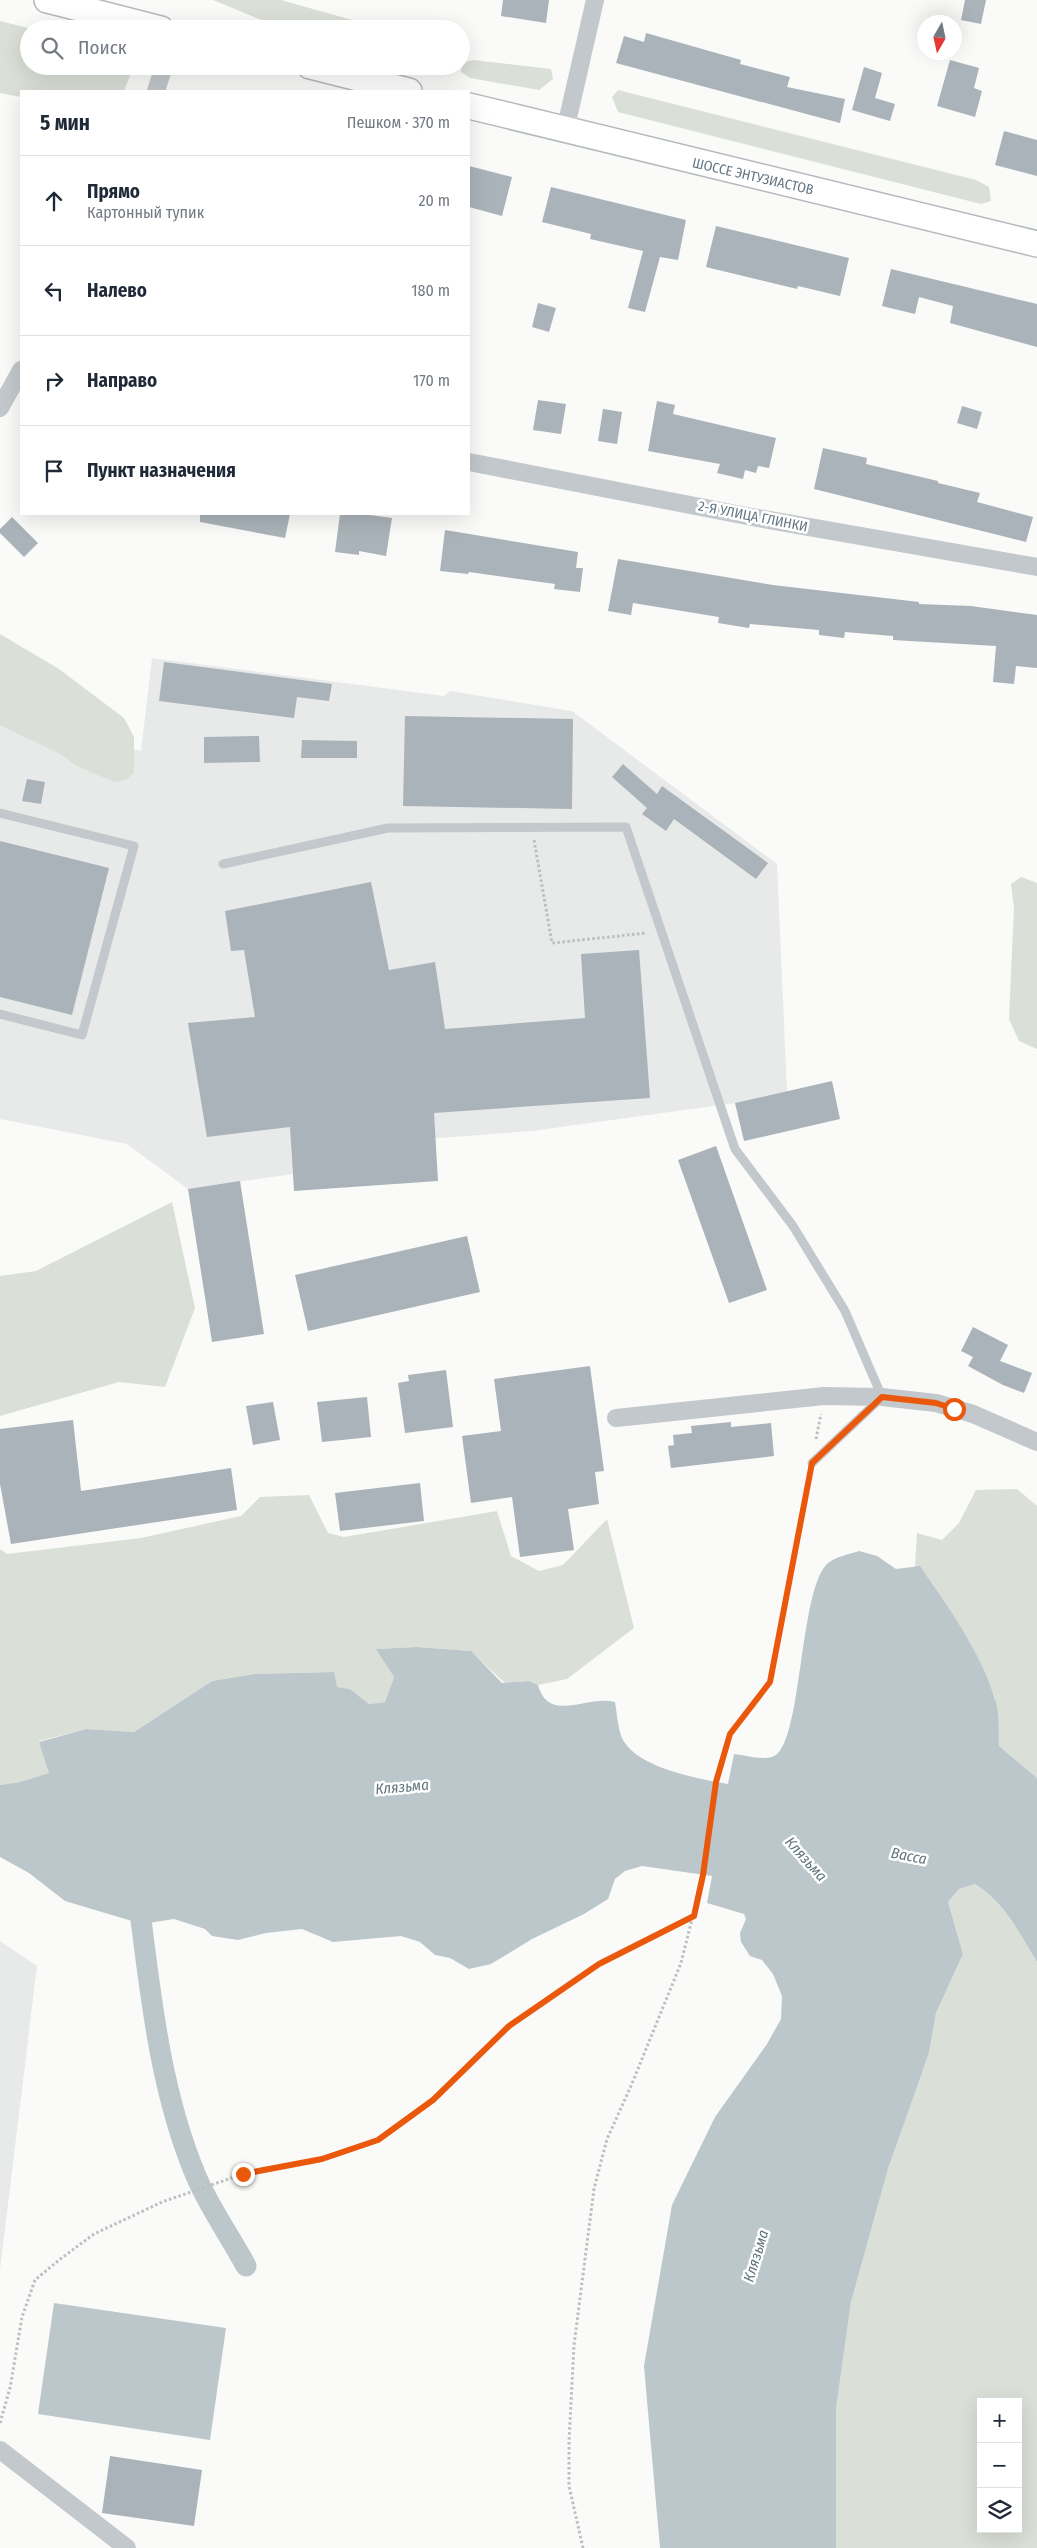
<!DOCTYPE html>
<html lang="ru">
<meta charset="utf-8">
<style>
body{margin:0;font-family:"Fira Sans Condensed",sans-serif;background:#f6f6f7;color:#1f2937}
.controls{position:absolute;right:15px;bottom:15px;display:grid;overflow:hidden;border-radius:0px;box-shadow:0 5px 20px #0002}
.controls button{width:45px;height:45px;display:grid;place-items:center;padding:0;border:0;border-bottom:1px solid #e0e1e3;background:#fff;color:#1f2937;font:25px sans-serif}
.compass{position:absolute;left:917px;top:15px;width:45px;height:45px;border-radius:50%;background:#fff;box-shadow:0 5px 20px #0002;rotate:189deg}
.stop{position:absolute;width:15px;height:15px;margin:-11px;border:4px solid #ea580c;border-radius:50%;background:#fff}
.stop.end{background:#ea580c;border-color:#fff;box-shadow:0 1px 5px #0008}
.list{margin:0;padding:0;list-style:none}
h2{display:flex;justify-content:space-between;align-items:center;height:65px;margin:0;padding:0 20px;font-size:21px}
h2 small{font-size:16px;font-weight:400;color:#747a83}
.list li{display:grid;grid-template-columns:32px 1fr auto;gap:15px;align-items:center;box-sizing:border-box;height:90px;padding:0 20px;border-top:1px solid #e0e1e3}
.list b{display:block;font-size:19px;white-space:nowrap}
.list p{margin:0;font-size:16px;white-space:nowrap;color:#747a83}
.list em{font-size:16px;font-style:normal;color:#747a83}
.icon{flex:none;width:28px;height:28px;fill:none;stroke:currentColor;stroke-width:2;stroke-linecap:round;stroke-linejoin:round}
.map{position:relative;flex:none;width:1037px;height:2548px;overflow:hidden}
.search{position:absolute;background:#fff;box-shadow:0 5px 20px #0002;left:20px;top:20px;width:450px;height:55px;display:flex;align-items:center;gap:12px;box-sizing:border-box;padding:0 18px;border-radius:28px;color:#747a83;font-size:19px}
.panel{position:absolute;background:#fff;box-shadow:0 5px 20px #0002;left:20px;top:90px;width:450px;height:425px;border-radius:0px}
.map>svg:first-child{display:block}
</style>
<div class="map">
<svg width="1037" height="2548" viewBox="0 0 1037 2548">
<rect width="100%" height="100%" fill="#fafaf8"/>
<!-- built -->
<path fill="#e8e9e9" d="M 152,658 L 444,696 L 450,691 L 572,711 L 777,864 L 787,1092 L 735,1103 L 532,1131 L 291,1149 L 293,1174 L 188,1189 L 127,1144 L 0,1119 L 0,717 L 141,751 Z
M 0,1941 L 37,1966 L 0,2270 Z"/>
<!-- green -->
<path fill="#dadfd7" fill-rule="evenodd" d="M 213,0 L 281,0 L 384,29 L 283,29 Z
M 0,21 L 32,29 L 29,29 L 29,66 L 133,67 L 124,91 L 21,91 L 21,97 L 0,93 Z
M 473,60 L 551,69 L 553,79 L 539,90 L 470,78 L 461,72 L 462,63 Z
M 618,90 L 976,180 L 989,187 L 991,201 L 981,204 L 618,112 L 612,97 Z
M 0,634 L 59,669 L 124,718 L 134,737 L 134,773 L 126,780 L 114,782 L 77,766 L 62,755 L 0,725 Z
M 1021,877 L 1037,883 L 1037,1049 L 1019,1041 L 1009,1019 L 1014,908 L 1011,884 Z
M 172,1202 L 195,1308 L 165,1387 L 119,1382 L 0,1416 L 0,1276 L 36,1271 Z
M 1017,1489 L 1037,1506 L 1037,1778 L 999,1746 L 995,1697 L 970,1642 L 920,1567 L 915,1568 L 917,1533 L 942,1540 L 959,1523 L 976,1490 Z
M 309,1495 L 328,1533 L 344,1537 L 497,1511 L 511,1556 L 539,1571 L 563,1565 L 607,1519 L 634,1628 L 567,1679 L 538,1685 L 529,1681 L 505,1683 L 470,1651 L 417,1647 L 377,1649 L 394,1677 L 385,1702 L 369,1704 L 350,1689 L 336,1687 L 333,1672 L 254,1674 L 212,1681 L 134,1732 L 86,1729 L 39,1741 L 50,1773 L 20,1782 L 0,1785 L 0,1549 L 7,1554 L 141,1538 L 241,1516 L 260,1497 Z
M 975,1884 C 1005,1904 1019,1931 1037,1962 L 1037,2548 L 836,2548 L 836,2409 L 851,2302 L 888,2169 L 929,2053 L 936,2013 L 963,1954 L 948,1902 L 959,1889 ZM 981,2402 L 1018,2402 L 1018,2529 L 981,2529 Z"/>
<!-- water -->
<path fill="#bbc7cb" d="M 859,1551 L 877,1556 L 896,1569 L 920,1566 C 948,1607 979,1649 994,1696 C 1000,1712 998,1729 999,1746 L 1037,1778 L 1037,1962 C 1019,1932 1005,1903 975,1884 L 959,1889 L 948,1902 L 963,1954 L 936,2013 L 929,2053 L 888,2169 L 851,2302 L 836,2409 L 836,2548 L 660,2548 L 644,2366 L 672,2205 L 715,2117 L 767,2044 L 781,2019 L 782,1996 L 773,1974 L 762,1960 L 750,1956 L 741,1942 L 740,1933 L 746,1919 L 744,1914 L 707,1903 L 712,1876 L 642,1866 L 625,1871 L 615,1879 L 608,1899 L 584,1914 L 532,1939 L 491,1964 L 469,1969 L 450,1958 L 435,1955 L 420,1942 L 401,1936 L 333,1942 L 302,1929 L 266,1933 L 238,1940 L 212,1936 L 205,1929 L 174,1919 L 142,1924 L 65,1901 L 29,1873 L 0,1857 L 0,1785 L 20,1782 L 49,1773 L 39,1742 L 86,1729 L 134,1732 L 212,1681 L 254,1674 L 334,1672 L 337,1687 L 350,1689 L 369,1704 L 385,1702 L 394,1677 L 376,1649 L 417,1647 L 471,1651 L 502,1683 L 529,1681 L 538,1685 C 549,1724 587,1695 615,1702 C 617,1713 618,1734 625,1743 C 643,1769 699,1779 728,1784 L 734,1754 C 744,1755 761,1760 772,1757 C 803,1749 798,1589 828,1563 C 835,1557 850,1554 859,1551 Z
M 54,2303 L 226,2328 L 210,2440 L 38,2414 Z"/>
<g fill="none" stroke-linecap="round" stroke-linejoin="round">
<!-- canal -->
<path stroke="#bbc7cb" stroke-width="21" d="M 138,1896 C 150,1989 159,2088 196,2176 C 209,2207 230,2236 246,2266"/>
</g>
<!-- building -->
<path fill="#aab3b9" d="M 503,0 L 549,0 L 546,23 L 501,16 Z
M 965,0 L 986,0 L 981,24 L 961,20 Z
M 646,33 L 741,60 L 740,64 L 790,77 L 787,87 L 845,99 L 840,123 L 616,63 L 624,36 L 644,42 Z
M 950,60 L 979,68 L 974,88 L 982,91 L 975,117 L 937,106 Z
M 864,67 L 882,73 L 875,98 L 895,104 L 890,121 L 852,110 Z
M 1004,131 L 1037,140 L 1037,176 L 995,165 Z
M 469,166 L 512,177 L 502,216 L 469,207 Z
M 551,187 L 686,220 L 678,260 L 660,257 L 645,312 L 628,308 L 643,251 L 590,239 L 591,234 L 542,222 Z
M 716,226 L 849,258 L 840,296 L 798,286 L 797,289 L 706,267 Z
M 891,269 L 1037,304 L 1037,347 L 950,323 L 953,306 L 919,297 L 915,314 L 882,306 Z
M 538,303 L 556,308 L 549,332 L 532,327 Z
M 538,400 L 566,404 L 561,434 L 533,430 Z
M 657,401 L 675,405 L 673,414 L 776,438 L 769,468 L 758,466 L 756,473 L 745,470 L 743,479 L 717,473 L 720,464 L 648,451 Z
M 962,406 L 982,412 L 977,429 L 957,423 Z
M 603,409 L 622,412 L 617,444 L 598,441 Z
M 823,448 L 867,458 L 866,464 L 938,481 L 938,483 L 980,493 L 977,502 L 1033,517 L 1026,542 L 814,489 Z
M 200,514 L 290,514 L 285,538 L 200,522 Z
M 340,514 L 362,514 L 392,518 L 386,556 L 359,551 L 359,555 L 335,552 Z
M 12,517 L 38,543 L 24,557 L 0,533 L 0,529 Z
M 445,530 L 578,552 L 576,568 L 583,568 L 580,592 L 554,589 L 555,584 L 469,572 L 468,574 L 440,571 Z
M 618,559 L 773,585 L 919,602 L 919,604 L 971,606 L 1037,615 L 1037,668 L 1016,666 L 1014,684 L 993,682 L 996,646 L 893,640 L 893,636 L 845,632 L 844,638 L 819,635 L 819,630 L 750,624 L 749,628 L 718,623 L 719,617 L 633,603 L 631,615 L 608,611 Z
M 164,662 L 332,684 L 329,701 L 297,697 L 294,718 L 159,701 Z
M 405,716 L 573,719 L 572,809 L 403,806 Z
M 259,736 L 260,762 L 204,763 L 204,737 Z
M 302,740 L 357,741 L 357,758 L 301,758 Z
M 623,764 L 657,794 L 662,786 L 768,863 L 756,879 L 674,819 L 666,831 L 642,814 L 647,808 L 612,777 Z
M 27,779 L 45,782 L 41,804 L 22,801 Z
M 0,841 L 109,868 L 72,1015 L 0,997 Z
M 371,882 L 389,970 L 435,962 L 445,1029 L 585,1018 L 581,954 L 639,950 L 650,1098 L 434,1113 L 438,1181 L 294,1191 L 290,1127 L 207,1137 L 188,1023 L 255,1017 L 244,950 L 231,951 L 225,911 Z
M 832,1081 L 840,1119 L 744,1141 L 735,1103 Z
M 716,1146 L 767,1290 L 729,1303 L 678,1160 Z
M 240,1181 L 264,1334 L 212,1342 L 188,1189 Z
M 467,1236 L 480,1292 L 308,1331 L 295,1275 Z
M 973,1327 L 1008,1345 L 1000,1361 L 1032,1373 L 1024,1393 L 1003,1385 L 968,1366 L 973,1357 L 961,1351 Z
M 590,1366 L 604,1471 L 595,1472 L 599,1504 L 568,1509 L 574,1550 L 520,1557 L 512,1497 L 471,1503 L 462,1436 L 501,1431 L 494,1379 Z
M 446,1370 L 453,1427 L 405,1433 L 398,1383 L 409,1381 L 408,1375 Z
M 367,1397 L 371,1437 L 322,1442 L 317,1402 Z
M 273,1402 L 280,1440 L 253,1445 L 246,1406 Z
M 73,1420 L 81,1491 L 231,1468 L 237,1510 L 11,1544 L 0,1484 L 0,1429 Z
M 731,1422 L 731,1427 L 771,1423 L 774,1456 L 671,1468 L 668,1446 L 674,1445 L 673,1435 L 692,1433 L 691,1426 Z
M 420,1483 L 424,1521 L 340,1531 L 335,1493 Z
M 110,2456 L 202,2470 L 194,2526 L 102,2513 Z"/>
<g fill="none" stroke-linecap="round" stroke-linejoin="round">
<!-- secondary casing -->
<g stroke="#b3babf" stroke-width="28">
<path id="secondary" d="M 47,0 L 161,29
M 310,66 L 409,91
M 469,106 L 1037,244"/>
</g>
<!-- path -->
<path stroke="#bbbfc2" stroke-width="3" stroke-dasharray="2.5 2.5" stroke-linecap="butt" d="M 534,840 L 552,943 L 647,933
M 816,1439 L 821,1414
M 0,2423 L 10,2388 L 22,2317 L 35,2280 L 59,2260 L 94,2234 L 162,2202 L 243,2174 L 322,2159 L 378,2140 L 433,2100 L 509,2026 L 599,1965 L 694,1916
M 583,2548 L 569,2486 L 569,2441 L 574,2345 L 594,2189 L 607,2139 L 631,2086 L 681,1963 L 703,1875 L 715,1782 L 730,1734 L 770,1681 L 809,1475"/>
<!-- lane -->
<path stroke="#c3c8cc" stroke-width="9" d="M 0,813 L 134,846 L 82,1035 L 0,1014
M 223,864 L 388,828 L 626,827 L 735,1149 L 793,1226 L 845,1311 L 882,1397 L 812,1463"/>
<!-- street -->
<path stroke="#c3c8cc" stroke-width="18" d="M 156,91 L 164,66
M 565,131 L 595,0
M 0,408 L 21,370
M 469,462 L 752,517 L 1037,567
M 616,1418 L 824,1396 L 882,1397 L 936,1403 L 973,1414 L 1037,1442
M 0,2450 L 127,2548"/>
<!-- secondary -->
<use href="#secondary" stroke="#fff" stroke-width="25"/>
</g>
<g fill="none" stroke-linecap="round" stroke-linejoin="round">
<!-- route -->
<path stroke="#ea580c" stroke-width="6" d="M 243,2174 L 322,2159 L 378,2140 L 433,2100 L 509,2026 L 599,1964 L 694,1916 L 703,1875 L 716,1782 L 730,1734 L 770,1682 L 812,1463 L 882,1397 L 936,1403 L 954,1409"/>
</g>
<g text-anchor="middle" stroke-width="5" stroke-linejoin="round" paint-order="stroke">
<!-- street labels -->
<g font-size="14" fill="#657683" stroke="#fff">
<text transform="translate(753 176) rotate(13)" y="5">ШОССЕ ЭНТУЗИАСТОВ</text>
<text transform="translate(753 516) rotate(11)" y="5">2-Я УЛИЦА ГЛИНКИ</text>
</g>
<!-- water labels -->
<g font-size="15" font-style="italic" fill="#60757c" stroke="#fff">
<text transform="translate(402 1787) rotate(-5)" y="5">Клязьма</text>
<text transform="translate(909 1856) rotate(11)" y="5">Васса</text>
<text transform="translate(806 1859) rotate(48)" y="5">Клязьма</text>
<text transform="translate(756 2256) rotate(-73)" y="5">Клязьма</text>
</g>
</g>
</svg>
<div class="controls">
<button>+</button>
<button>−</button>
<button><svg class="icon" aria-label="layers" viewBox="0 0 24 24"><path d="M12 4l9 5-9 5-9-5zM3 14l9 5 9-5"/></svg></button>
</div>
<svg class="compass" viewBox="-18 -18 36 36"><path d="M0-13l5 13h-10z" fill="#e53935"/><path d="M0 13l5-13h-10z" fill="#747a83"/></svg>
<div class="stop" style="left:954px;top:1409px"></div>
<div class="stop end" style="left:243px;top:2174px"></div>
<div class="search"><svg class="icon" aria-label="search" viewBox="0 0 24 24"><circle cx="10" cy="10" r="6"/><path d="M15 15l6 6"/></svg>Поиск</div>
<section class="panel">
<h2>5 мин<small>Пешком · 370 m</small></h2>
<ul class="list">
<li><svg class="icon" aria-label="ahead" viewBox="0 0 24 24"><path d="M12 20V5M6 11l6-6 6 6"/></svg><div><b>Прямо</b><p>Картонный тупик</p></div><em>20 m</em></li>
<li><svg class="icon" aria-label="left" viewBox="0 0 24 24"><path d="M17 20v-9H6M10 6l-5 5 5 5"/></svg><div><b>Налево</b></div><em>180 m</em></li>
<li><svg class="icon" aria-label="right" viewBox="0 0 24 24"><path d="M7 20v-9h11M14 6l5 5-5 5"/></svg><div><b>Направо</b></div><em>170 m</em></li>
<li><svg class="icon" aria-label="arrive" viewBox="0 0 24 24"><path d="M6 21V4h12l-3 4 3 4H6"/></svg><div><b>Пункт назначения</b></div></li>
</ul>
</section>
</div>
